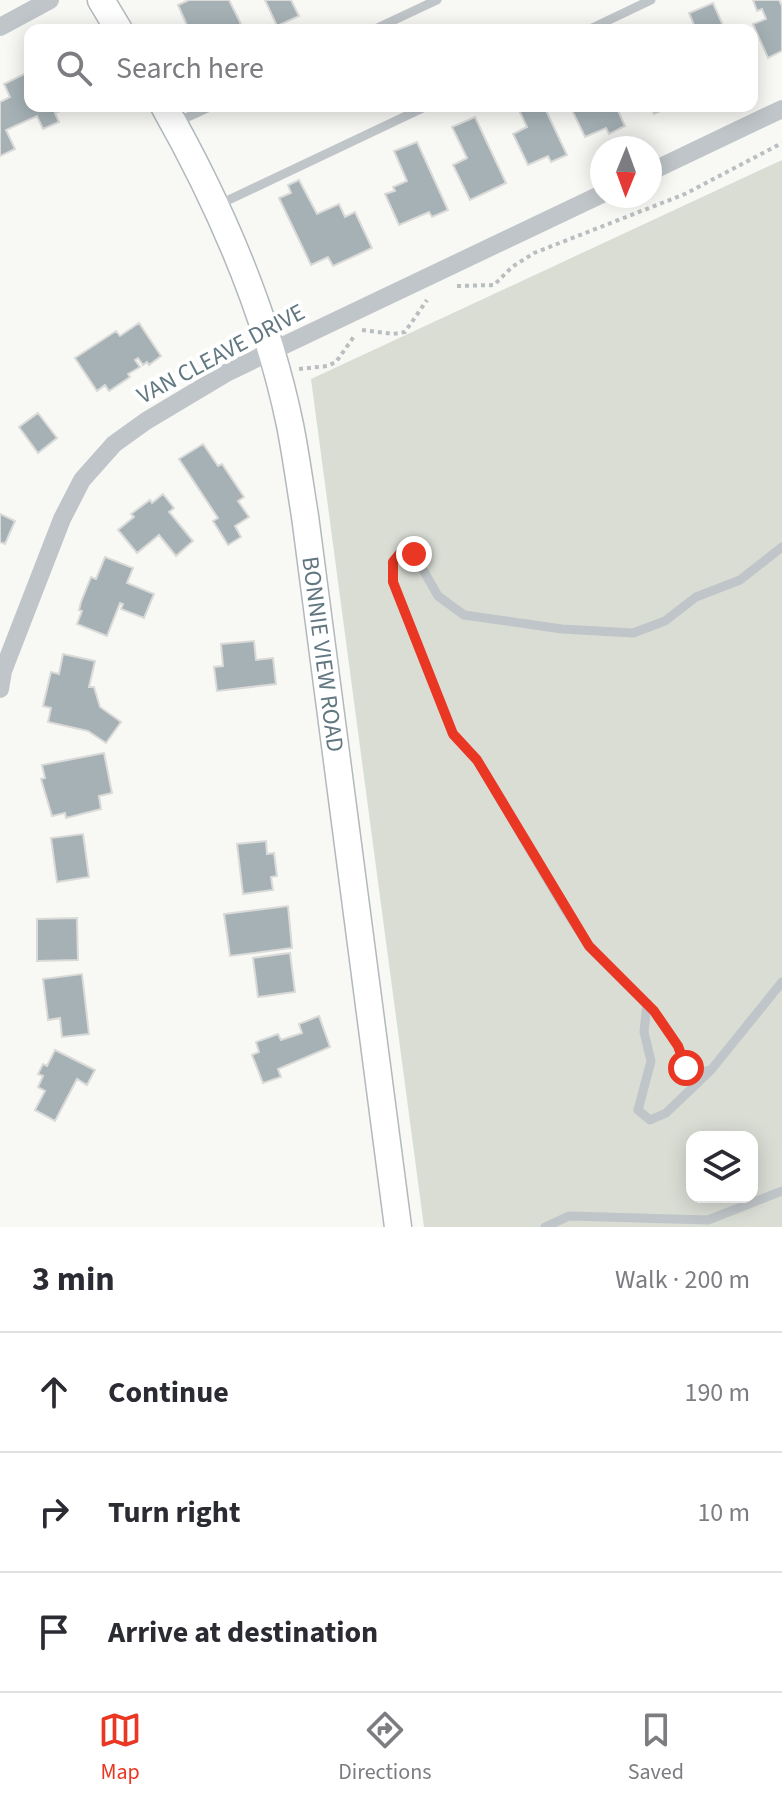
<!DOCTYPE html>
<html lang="en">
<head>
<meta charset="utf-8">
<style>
  :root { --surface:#fff; --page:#f2f2f3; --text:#2b2b33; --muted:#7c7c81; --line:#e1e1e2; --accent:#e93724 }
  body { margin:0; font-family:"Source Sans 3",sans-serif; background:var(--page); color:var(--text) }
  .controls { position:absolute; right:24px; bottom:24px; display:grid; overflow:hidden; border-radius:16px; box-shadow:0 4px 20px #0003 }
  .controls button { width:72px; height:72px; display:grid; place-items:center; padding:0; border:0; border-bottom:2px solid var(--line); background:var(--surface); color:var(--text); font:40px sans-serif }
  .compass { position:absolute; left:590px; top:136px; width:72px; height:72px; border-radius:50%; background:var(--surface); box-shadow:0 4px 20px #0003; rotate:181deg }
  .stop { position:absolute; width:24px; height:24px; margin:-18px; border:6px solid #e93724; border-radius:50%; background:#fff }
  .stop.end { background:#e93724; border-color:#fff; box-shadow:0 2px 8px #0008 }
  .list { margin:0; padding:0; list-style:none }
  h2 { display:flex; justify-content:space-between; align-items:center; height:104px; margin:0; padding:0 32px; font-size:34px }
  h2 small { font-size:26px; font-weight:400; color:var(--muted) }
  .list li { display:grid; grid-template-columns:52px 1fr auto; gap:24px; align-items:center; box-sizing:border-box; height:120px; padding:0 32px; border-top:2px solid var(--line) }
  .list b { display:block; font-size:30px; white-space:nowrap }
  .list em { font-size:26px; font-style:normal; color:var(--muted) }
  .icon { flex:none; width:44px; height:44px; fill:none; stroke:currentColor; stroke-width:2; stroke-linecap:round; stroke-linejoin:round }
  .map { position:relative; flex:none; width:782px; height:1227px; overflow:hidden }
  .search { position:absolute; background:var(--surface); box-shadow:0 4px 20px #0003; left:24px; right:24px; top:24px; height:88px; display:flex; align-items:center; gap:20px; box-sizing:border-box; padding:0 28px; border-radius:16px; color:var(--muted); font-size:30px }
  .sheet { height:464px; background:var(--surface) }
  nav { display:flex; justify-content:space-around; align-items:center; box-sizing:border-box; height:112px; border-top:2px solid var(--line); background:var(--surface); font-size:22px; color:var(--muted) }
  nav a { display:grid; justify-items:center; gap:4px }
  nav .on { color:var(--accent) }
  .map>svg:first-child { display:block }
  .green { fill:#d9ddd4; fill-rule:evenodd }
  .building { fill:#a5b1b5; stroke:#dadad8; stroke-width:2 }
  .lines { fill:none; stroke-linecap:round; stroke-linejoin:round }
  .secondary-casing { stroke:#b1b9bd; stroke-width:29 }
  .path { stroke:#b9bec0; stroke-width:4; stroke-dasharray:4 4; stroke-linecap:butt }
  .lane { stroke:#bfc5c8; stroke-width:9 }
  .street { stroke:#bfc5c8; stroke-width:18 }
  .secondary { stroke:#fff; stroke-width:26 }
  .route { stroke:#e93724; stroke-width:10 }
  .labels { text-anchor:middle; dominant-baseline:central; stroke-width:8; stroke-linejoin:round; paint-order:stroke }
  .street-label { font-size:24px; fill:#627881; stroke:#fff }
</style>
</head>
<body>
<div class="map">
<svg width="782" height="1227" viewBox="0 0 782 1227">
  <rect width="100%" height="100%" fill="#f8f8f5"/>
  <path class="green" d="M782,160V1227H424L311,379ZM692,1137H752V1197H692Z"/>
  <path class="building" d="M189,0H229L241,24L237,26L239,30H189L178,5Z
    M265,0H291L299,16L277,26Z
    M753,0H779L782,6V51L768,58L753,24L766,19L762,9L757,11Z
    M713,3L725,30H696L689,13Z
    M30,71V106H61L63,110L55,113L59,122L43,129L37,116L6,130L15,149L0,156V102L10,97L4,84Z
    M517,106H544L567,155L551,162L548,156L528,165L513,134L527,127Z
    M570,106H616L625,126L609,134L606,128L585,137Z
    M650,106H671L654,114Z
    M475,117L506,183L470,200L453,165L467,158L452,127Z
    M417,142L448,210L432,217L429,212L399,225L385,194L395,191L393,187L407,181L394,151Z
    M299,180L317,214L339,204L345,217L355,212L372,248L333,266L328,257L311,265L279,198L291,193L288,185Z
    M139,323L161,356L149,365L147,362L143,365L138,358L135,360L140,367L128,374L130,377L109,391L105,385L97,391L75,358L116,331L120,336Z
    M38,413L57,438L38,453L19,427Z
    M203,444L218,466L222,464L244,497L238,501L249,517L235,526L241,537L228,545L213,521L218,518L179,459Z
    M163,494L174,508L169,512L193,541L176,556L159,535L137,553L118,530L134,517L131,514L150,500L152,503Z
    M0,514L15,521L5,544L0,542Z
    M105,557L133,568L127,583L154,594L144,618L121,609L123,604L120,603L107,636L77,624L82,611L79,610L81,602L91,577L96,579Z
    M254,641L256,660L273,658L276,684L217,691L214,667L223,666L221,644Z
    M63,654L95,661L89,687H94L100,707L121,722L106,743L88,731L48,722L51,708L43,706L51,672L59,674Z
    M104,753L112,793L99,796L101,809L66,818L65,813L52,816L41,779L45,778L42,765Z
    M83,834L89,877L57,882L51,838Z
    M266,841L267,854L274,853L277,876L271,877L273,890L243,894L237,844Z
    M288,906L292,948L230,956L224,914Z
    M77,918L78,960L37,961V919Z
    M290,953L295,992L258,997L253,958Z
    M82,974L89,1034L62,1037L60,1018L48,1020L43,979Z
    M319,1016L330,1047L278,1069L281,1077L263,1083L252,1055L259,1052L256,1042L278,1034L281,1040L302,1033L299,1024Z
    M55,1050L95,1070L87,1085L77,1079L55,1121L35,1110L45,1091L38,1087L43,1076L38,1074L43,1064L47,1066Z"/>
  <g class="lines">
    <defs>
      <g id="secondary">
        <path d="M101,0L119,30"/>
        <path id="s1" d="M164,106C220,205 267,313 290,425C296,455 300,486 305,516L398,1227"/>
      </g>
    </defs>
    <use href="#secondary" class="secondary-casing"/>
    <path class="path" d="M457,286L494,285L512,267L534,253L685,194L782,143
      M362,330L393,334L405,332L427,300
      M299,369L327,366L336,362L355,335"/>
    <path class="lane" d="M373,30L437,0
      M588,30L651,0
      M177,122L212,106
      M218,205L427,106
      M782,547L740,580L696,597L665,621L633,633L562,629L464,615L438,596L414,554L402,551L393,562V582L453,734L477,760L566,911L589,946L654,1011L678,1046L686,1068L698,1073L711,1070L782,982
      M647,1003L644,1032L651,1061L638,1110L650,1120L666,1113L711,1070
      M545,1227L569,1216L708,1220L782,1191"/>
    <path class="street" d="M0,27L50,0
      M650,172L782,109
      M0,689L3,671L62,519L82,480L114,444L146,421L228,372L602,194"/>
    <use href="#secondary" class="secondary"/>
  </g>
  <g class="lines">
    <path class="route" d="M414,554L402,551L393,562V582L453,734L477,760L589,946L654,1011L678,1046L686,1068"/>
  </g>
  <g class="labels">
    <g class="street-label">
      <text transform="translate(221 354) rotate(-28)">VAN CLEAVE DRIVE</text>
      <text stroke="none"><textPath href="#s1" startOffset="576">BONNIE VIEW ROAD</textPath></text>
    </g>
  </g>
</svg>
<div class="controls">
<button><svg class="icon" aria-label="layers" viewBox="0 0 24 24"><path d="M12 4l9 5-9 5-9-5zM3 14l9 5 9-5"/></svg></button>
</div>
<svg class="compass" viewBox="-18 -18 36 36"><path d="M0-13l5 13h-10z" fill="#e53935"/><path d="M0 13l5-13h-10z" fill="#7c7c81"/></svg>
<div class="stop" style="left:686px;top:1068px"></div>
<div class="stop end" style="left:414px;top:554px"></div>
<div class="search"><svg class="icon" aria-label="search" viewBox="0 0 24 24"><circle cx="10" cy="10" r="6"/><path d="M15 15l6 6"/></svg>Search here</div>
</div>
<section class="sheet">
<h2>3 min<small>Walk · 200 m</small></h2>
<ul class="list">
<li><svg class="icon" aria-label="ahead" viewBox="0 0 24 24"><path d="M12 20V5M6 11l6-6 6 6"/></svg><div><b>Continue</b></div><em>190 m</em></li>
<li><svg class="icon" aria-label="right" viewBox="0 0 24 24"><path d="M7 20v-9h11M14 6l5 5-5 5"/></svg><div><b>Turn right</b></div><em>10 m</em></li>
<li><svg class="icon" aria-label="arrive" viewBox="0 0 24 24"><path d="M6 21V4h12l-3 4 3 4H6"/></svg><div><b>Arrive at destination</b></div></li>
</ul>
</section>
<nav>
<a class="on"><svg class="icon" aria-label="map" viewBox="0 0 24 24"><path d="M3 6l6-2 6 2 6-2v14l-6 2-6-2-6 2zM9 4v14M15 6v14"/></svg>Map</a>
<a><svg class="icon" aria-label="directions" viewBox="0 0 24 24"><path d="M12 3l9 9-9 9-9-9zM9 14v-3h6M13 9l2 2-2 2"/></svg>Directions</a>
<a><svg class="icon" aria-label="saved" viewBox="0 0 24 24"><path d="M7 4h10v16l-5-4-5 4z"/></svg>Saved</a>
</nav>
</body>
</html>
